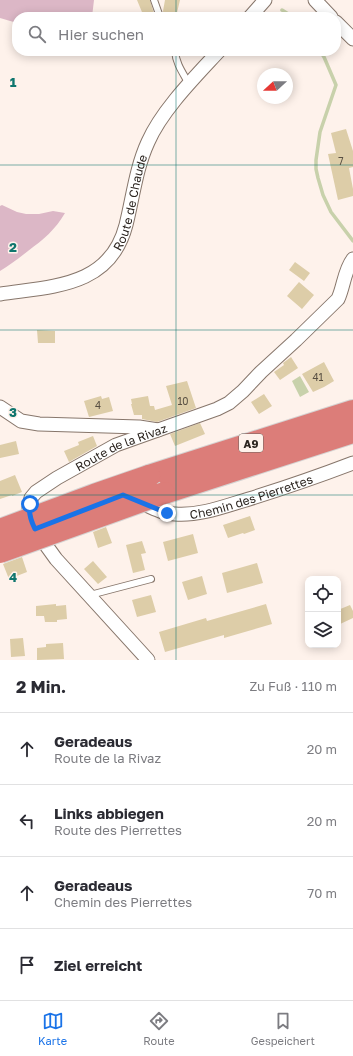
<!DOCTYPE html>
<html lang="de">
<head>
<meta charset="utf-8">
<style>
  :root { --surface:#fff; --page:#f2f2f3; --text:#2b2b33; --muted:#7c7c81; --line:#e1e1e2; --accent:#1a73e8 }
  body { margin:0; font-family:"Golos Text",sans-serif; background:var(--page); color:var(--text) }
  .controls { position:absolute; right:12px; bottom:12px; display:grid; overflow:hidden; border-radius:8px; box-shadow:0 2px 10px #0003 }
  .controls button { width:36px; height:36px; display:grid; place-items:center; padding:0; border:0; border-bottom:1px solid var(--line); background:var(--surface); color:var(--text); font:20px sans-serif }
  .compass { position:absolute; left:257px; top:68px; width:36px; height:36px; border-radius:50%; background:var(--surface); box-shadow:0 2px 10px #0003; rotate:249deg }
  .stop { position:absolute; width:12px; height:12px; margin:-9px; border:3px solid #1a73e8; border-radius:50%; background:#fff }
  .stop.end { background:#1a73e8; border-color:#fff; box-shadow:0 1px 4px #0008 }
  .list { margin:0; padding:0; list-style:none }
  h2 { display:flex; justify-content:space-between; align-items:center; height:52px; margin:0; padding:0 16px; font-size:17px }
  h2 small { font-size:13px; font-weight:400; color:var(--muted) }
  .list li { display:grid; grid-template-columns:26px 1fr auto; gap:12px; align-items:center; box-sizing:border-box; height:72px; padding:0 16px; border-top:1px solid var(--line) }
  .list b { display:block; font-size:15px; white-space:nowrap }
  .list p { margin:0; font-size:13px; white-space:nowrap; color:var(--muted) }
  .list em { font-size:13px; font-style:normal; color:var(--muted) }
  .icon { flex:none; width:22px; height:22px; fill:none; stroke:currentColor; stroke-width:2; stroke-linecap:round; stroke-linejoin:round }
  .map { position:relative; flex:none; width:353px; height:660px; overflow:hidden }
  .search { position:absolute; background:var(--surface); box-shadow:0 2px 10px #0003; left:12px; right:12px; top:12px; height:44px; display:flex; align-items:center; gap:10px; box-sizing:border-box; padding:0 14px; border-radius:16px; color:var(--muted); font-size:15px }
  .sheet { height:340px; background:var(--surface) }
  nav { display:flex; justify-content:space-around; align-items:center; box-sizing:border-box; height:56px; border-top:1px solid var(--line); background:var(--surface); font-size:11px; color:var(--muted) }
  nav a { display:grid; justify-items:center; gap:2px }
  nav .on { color:var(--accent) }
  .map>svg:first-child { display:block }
  .green { fill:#dcb7c6 }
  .water { fill:#c8d1ab }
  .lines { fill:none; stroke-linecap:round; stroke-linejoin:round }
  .stream { stroke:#c8d1ab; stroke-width:3.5 }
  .building { fill:#ddcda8 }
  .service-casing { stroke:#87766b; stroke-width:8 }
  .minor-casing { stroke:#87766b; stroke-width:15 }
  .motorway-casing { stroke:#d5d3d2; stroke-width:24 }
  .service { stroke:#fff; stroke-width:6 }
  .minor { stroke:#fff; stroke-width:13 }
  .motorway { stroke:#dc7d79; stroke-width:22 }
  .motorway-bridge-casing { stroke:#d5d3d2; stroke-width:24; stroke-linecap:butt }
  .motorway-bridge { stroke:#dc7d79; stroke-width:22 }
  .route { stroke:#1a73e8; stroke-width:5 }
  .grid { fill:none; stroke:#0f766e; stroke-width:1; stroke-opacity:0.55 }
  .labels { text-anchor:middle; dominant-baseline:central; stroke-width:3; stroke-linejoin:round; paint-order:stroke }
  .number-label { font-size:10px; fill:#584f42 }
  .shield { fill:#fef2eb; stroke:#6b625d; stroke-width:1 }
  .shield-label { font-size:11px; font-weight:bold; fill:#2c2520 }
  .street-label { font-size:12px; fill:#2c2520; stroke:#fef2eb }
  .grid-label { font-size:13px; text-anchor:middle; font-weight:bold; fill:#0f766e; stroke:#fef2eb; stroke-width:3; stroke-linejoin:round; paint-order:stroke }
</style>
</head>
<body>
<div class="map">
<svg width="353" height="660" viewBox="0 0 353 660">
  <rect width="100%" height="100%" fill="#fef2eb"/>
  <path class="green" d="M0,0H94L92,17H17V23L0,18Z
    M2,205L17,212L26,214H39L53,211L65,213C55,230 44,239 28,251C19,258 10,265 0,271V206Z"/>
  <path class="water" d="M300,376L309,392L300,397L292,381Z"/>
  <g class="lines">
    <path class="stream" d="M282,10L293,17
      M320,51L324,57L336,85L320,132L316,160V169L318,178L323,195L331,212L353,241"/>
  </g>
  <path class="building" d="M137,0H150L155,17H144Z
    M165,0H180L176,17H164L163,11Z
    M346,129L353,151V167L349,168L353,189V196L338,200L328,154L336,153L331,133Z
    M295,262L310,273L304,281L289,270Z
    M299,282L314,295L302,309L287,296Z
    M37,330L55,331V343H38Z
    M291,357L298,368L280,380L274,372L284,365L283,363Z
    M324,362L334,381L324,387L313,392L302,374Z
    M187,381L196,408L157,422L142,419V415H134L131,404H132L131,399L148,396L150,406H154L155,410L172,405L166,386Z
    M264,394L272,406L259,414L251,402Z
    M101,396L102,399L109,397L113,411L89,417L84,401Z
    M200,423L205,434L175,446L170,434Z
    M93,436L97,446L69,462L64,451L79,445L78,442Z
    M16,441L19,454L0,458V445Z
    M15,475L22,492L12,496V495L0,499V481Z
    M250,516L255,530L244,534L243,533L228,538L223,525Z
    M106,527L112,543L98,548L93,532Z
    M193,534L198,553L168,561L163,542Z
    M142,541L146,553L141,554L145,570L133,573L126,545Z
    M22,557L27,572L9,579L3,564Z
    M93,561L107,577L98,584L84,569Z
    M257,563L263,583L227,593L222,573Z
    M202,576L207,594L188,600L182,582Z
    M151,595L156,612L137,617L132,600Z
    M56,604V606L66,605L67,619L57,620V622H45L44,616H36V606Z
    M266,604L272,624L224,638V635L165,652L159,632L206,618L207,621Z
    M350,605L353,611V618L338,625V610Z
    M23,638L25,656L11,657L10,639Z
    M63,643L64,659L37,660V648L46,647V644Z"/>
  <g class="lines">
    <defs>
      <path id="service" d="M154,0L160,17
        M175,51C176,64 183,73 189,84
        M90,595L151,579"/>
      <g id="minor">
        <path d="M315,0L331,17"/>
        <path d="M250,17L265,0"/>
        <path d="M336,22L353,39"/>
        <path id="s1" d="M0,294C53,286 110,287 126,225C133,197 136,168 148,142C162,110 195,77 219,51"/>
        <path d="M0,407L21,421L39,424L139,427L158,430"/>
        <path id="s2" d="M137,501C149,506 162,514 175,514C200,516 225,506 249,499C284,488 319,476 353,463"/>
        <path id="s3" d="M148,660L56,559L43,541L31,521L29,508L31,498L36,492L57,478L116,445L217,409L229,403L243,391L261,372L296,340L338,299C344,286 344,271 353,259"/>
      </g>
      <path id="motorway" d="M149,476L353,411
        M164,493L353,432"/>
    </defs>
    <use href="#service" class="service-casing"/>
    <use href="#minor" class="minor-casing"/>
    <use href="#motorway" class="motorway-casing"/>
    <use href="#service" class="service"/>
    <use href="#minor" class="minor"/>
    <use href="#motorway" class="motorway"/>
    <defs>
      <path id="motorway-bridge" d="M0,530L94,495L149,476
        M0,552L164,493"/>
    </defs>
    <use href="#motorway-bridge" class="motorway-bridge-casing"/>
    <use href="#motorway-bridge" class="motorway-bridge"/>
  </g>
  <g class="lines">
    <path class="route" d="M30,504C28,513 31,521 35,529L123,495L167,513"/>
  </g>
  <path class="grid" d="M176,0V17M176,51V660M0,165H353M0,330H353M0,495H353"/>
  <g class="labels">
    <g class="number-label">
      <text x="341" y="161">7</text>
      <text x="318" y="377">41</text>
      <text x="183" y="401">10</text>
      <text x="98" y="405">4</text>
    </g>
    <rect class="shield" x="239" y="434" width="24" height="18" rx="3"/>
    <g class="shield-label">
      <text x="251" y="443">A9</text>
    </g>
    <g class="street-label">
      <text stroke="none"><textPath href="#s1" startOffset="178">Route de Chaude</textPath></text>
      <text stroke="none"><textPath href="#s3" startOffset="310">Route de la Rivaz</textPath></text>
      <text stroke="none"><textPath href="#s2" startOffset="119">Chemin des Pierrettes</textPath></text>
    </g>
  </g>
  <g class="grid-label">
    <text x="13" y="87">1</text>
    <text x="13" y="252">2</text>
    <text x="13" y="417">3</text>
    <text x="13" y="582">4</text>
  </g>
</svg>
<div class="controls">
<button><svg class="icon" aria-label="locate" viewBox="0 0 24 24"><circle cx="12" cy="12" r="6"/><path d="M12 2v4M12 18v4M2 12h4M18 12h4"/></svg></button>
<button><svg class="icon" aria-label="layers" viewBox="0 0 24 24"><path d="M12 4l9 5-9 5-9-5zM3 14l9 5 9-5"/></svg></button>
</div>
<svg class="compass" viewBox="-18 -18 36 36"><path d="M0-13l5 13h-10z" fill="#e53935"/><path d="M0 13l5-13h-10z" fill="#7c7c81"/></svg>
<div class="stop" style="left:30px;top:504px"></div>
<div class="stop end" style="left:167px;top:513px"></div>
<div class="search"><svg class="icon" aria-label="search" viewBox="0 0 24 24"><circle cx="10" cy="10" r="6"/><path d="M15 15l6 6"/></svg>Hier suchen</div>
</div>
<section class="sheet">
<h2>2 Min.<small>Zu Fuß · 110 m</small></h2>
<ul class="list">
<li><svg class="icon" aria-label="ahead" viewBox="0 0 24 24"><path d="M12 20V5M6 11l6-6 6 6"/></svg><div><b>Geradeaus</b><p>Route de la Rivaz</p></div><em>20 m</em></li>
<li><svg class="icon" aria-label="left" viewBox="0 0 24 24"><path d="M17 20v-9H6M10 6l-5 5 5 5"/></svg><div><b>Links abbiegen</b><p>Route des Pierrettes</p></div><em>20 m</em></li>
<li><svg class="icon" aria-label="ahead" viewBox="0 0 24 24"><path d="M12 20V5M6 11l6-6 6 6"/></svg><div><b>Geradeaus</b><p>Chemin des Pierrettes</p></div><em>70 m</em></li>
<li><svg class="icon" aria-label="arrive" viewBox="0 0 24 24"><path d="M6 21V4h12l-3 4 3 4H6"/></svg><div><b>Ziel erreicht</b></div></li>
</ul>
</section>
<nav>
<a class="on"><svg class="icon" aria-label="map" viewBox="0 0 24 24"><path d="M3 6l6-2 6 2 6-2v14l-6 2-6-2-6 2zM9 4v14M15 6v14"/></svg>Karte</a>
<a><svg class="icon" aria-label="directions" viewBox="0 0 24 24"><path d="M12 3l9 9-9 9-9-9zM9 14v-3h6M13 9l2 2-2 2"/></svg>Route</a>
<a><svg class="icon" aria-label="saved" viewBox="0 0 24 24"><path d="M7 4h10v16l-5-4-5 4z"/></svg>Gespeichert</a>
</nav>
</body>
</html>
